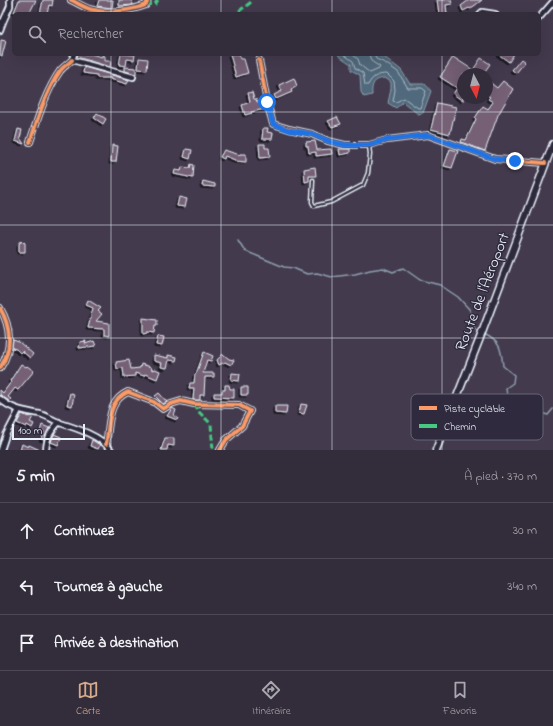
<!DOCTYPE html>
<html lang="fr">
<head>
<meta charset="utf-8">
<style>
  :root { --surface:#332c3a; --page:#3b3442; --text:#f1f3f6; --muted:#a9a7af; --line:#4e4854; --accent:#d6ab8b }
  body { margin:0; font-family:"Indie Flower",sans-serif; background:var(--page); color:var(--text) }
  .compass { position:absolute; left:457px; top:68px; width:36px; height:36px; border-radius:50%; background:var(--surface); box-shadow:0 4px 16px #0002; rotate:173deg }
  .scale { position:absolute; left:12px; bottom:10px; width:73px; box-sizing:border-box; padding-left:4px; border:2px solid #e8f1f8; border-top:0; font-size:11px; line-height:14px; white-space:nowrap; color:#e8f1f8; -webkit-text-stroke:3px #2f2a3d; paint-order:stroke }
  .stop { position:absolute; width:12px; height:12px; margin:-9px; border:3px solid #1a73e8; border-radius:50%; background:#fff }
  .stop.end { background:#1a73e8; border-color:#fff; box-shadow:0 1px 4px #0008 }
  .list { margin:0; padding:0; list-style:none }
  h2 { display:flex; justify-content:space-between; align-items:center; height:52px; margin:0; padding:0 16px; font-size:17px }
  h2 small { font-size:13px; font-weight:400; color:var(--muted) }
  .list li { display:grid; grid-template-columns:26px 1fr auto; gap:12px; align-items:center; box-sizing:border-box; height:56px; padding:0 16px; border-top:1px solid var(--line) }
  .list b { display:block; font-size:15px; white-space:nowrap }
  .list em { font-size:13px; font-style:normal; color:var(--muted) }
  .icon { flex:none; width:22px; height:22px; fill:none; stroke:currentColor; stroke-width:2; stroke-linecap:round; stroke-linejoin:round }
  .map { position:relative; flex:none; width:553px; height:450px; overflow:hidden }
  .search { position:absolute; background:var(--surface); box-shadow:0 4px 16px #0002; left:12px; right:12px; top:12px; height:44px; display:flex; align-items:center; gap:10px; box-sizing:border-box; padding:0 14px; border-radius:6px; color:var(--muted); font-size:15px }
  .sheet { height:220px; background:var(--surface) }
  nav { display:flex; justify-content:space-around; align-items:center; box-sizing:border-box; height:56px; border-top:1px solid var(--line); background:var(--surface); font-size:11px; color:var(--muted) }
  nav a { display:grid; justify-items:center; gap:2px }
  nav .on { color:var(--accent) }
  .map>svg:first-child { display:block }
  .water { fill:#51697b; stroke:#8d9fad }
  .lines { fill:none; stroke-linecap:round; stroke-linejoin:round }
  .shore { stroke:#acbbc6; stroke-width:1 }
  .stream { stroke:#8d9fad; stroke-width:1.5 }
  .building { fill:#756076; stroke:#e8f1f8; filter:url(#shadow) }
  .lane-casing { stroke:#e8f1f8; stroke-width:5 }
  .street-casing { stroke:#e8f1f8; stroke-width:8 }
  .secondary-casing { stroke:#e8f1f8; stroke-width:9 }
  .lane { stroke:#2f2a3d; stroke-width:2 }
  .street { stroke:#2f2a3d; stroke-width:4.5 }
  .secondary { stroke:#2f2a3d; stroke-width:6 }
  .quiet { stroke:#46c982; stroke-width:3; stroke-dasharray:6 3; stroke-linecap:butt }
  .cycleway-casing { stroke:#2f2a3d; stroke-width:6 }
  .cycleway { stroke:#fa9b69; stroke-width:4 }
  .route { stroke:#1a73e8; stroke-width:5 }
  .grid { fill:none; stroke:#e8f1f8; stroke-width:1; stroke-opacity:0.55 }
  .labels { text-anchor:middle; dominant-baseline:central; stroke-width:3; stroke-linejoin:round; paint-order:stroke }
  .street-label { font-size:16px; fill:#e8f1f8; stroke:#2f2a3d }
  .key { fill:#2f2a3d; stroke:#666675; stroke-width:1 }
  .key-label { font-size:11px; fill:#e8f1f8 }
</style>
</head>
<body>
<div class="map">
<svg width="553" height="450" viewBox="0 0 553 450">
  <defs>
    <filter id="shadow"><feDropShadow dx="-2" dy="2" stdDeviation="0" flood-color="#0009"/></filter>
  </defs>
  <rect width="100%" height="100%" fill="#443a4e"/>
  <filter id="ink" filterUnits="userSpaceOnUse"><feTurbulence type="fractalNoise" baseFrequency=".025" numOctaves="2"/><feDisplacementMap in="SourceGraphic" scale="8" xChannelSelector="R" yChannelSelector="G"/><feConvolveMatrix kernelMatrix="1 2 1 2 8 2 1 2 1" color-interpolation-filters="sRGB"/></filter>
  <g filter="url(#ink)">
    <path class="water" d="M338,54H374L387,59L401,70L410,84H425L431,91L423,113L418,114L403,102L396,108L388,103L391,89V82L385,78C374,79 371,84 372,95L364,97L361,92L360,75L351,70V64L339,56Z"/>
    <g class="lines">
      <path class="shore" d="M343,54L353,61L355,68L363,73L365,85H368C372,77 377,74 387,74L394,81L395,90L393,101L396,102L404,98L418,108H420L426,91L422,88H408L398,72L385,63L376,59L374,54
        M352,54L358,59L360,65L370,73L379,69L380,67L371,61L369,54"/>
      <path class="stream" d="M238,240L245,251L284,267L293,268L307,274L317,273L332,277L355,274L370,270L383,268L393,272L403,268L420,280L440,285L458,297L469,309L474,319V329L481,333
        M484,334C501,342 501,349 503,366L514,375L513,383L506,388C506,398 510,396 511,404C512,411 510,416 514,423C516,422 519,423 521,422C531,418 525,406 540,409L543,413L548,415L553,409"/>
    </g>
    <path class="building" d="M19,0H36L29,14H18L14,12Z
      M43,0H53L52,6L49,5L47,14H40Z
      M99,0H113L112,8L97,6Z
      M119,0H132L133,5L119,6Z
      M437,0H451L452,4L446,5L447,14H439Z
      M469,0H482L470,9L469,8L463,11L461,6Z
      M1,40L6,41L2,56L0,55Z
      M78,54H91L102,57V55L105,56V61H111L110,67L77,57Z
      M121,54L135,55L134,60L127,59L126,66L119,65Z
      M230,54H239L240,59H244L248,73L236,77Z
      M498,54H514L509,62Z
      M453,57L473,70L481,58L490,64L483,74H463V101L453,94L457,88L440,77Z
      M139,58L148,59L147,70L138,69Z
      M521,59L525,62L516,73L512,70Z
      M84,67L129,80L127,84L110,79L111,78H97V75L83,73Z
      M125,67L136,68V74L125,71Z
      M294,78L297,86L291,90L292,92L276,99L274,95L282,91L279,85Z
      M487,80L497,88L503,81L513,89L498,115L485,151L461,142L462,139L466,140L476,119L475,118L483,106L488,109L493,102L488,99L490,97L487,95Z
      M252,92L254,99H256L257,102L263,101L265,109L251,112L252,113L245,115L242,105L250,102L248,93Z
      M437,103L456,107L450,134L431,129Z
      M97,113L106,119L103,124L94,118Z
      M337,117L341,124L332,127L328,121Z
      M263,128H268L267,132L273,133L272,139H262Z
      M18,129L22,130L20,138L24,144L15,141Z
      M315,141L317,150L331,149L332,154L316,156V152L309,153L308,146H306V142Z
      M259,144H265V148H269L270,157L260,158Z
      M112,145L118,146L116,162H111Z
      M186,149L192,150L190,159L184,157Z
      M339,149H350V153L340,155Z
      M450,149L458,151L452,168L444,166Z
      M224,150L240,155V154H246V162L235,161V160L225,156L224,159L220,157Z
      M191,164L194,165L193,178L174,174L175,170L181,171L182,167L190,168Z
      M315,167L316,176H309V181L305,182L304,169Z
      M203,181L215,184V187L202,186Z
      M179,197L187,199L185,207L177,206Z
      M22,240L25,243V252H19V244Z
      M88,300L101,308L98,311L102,314L96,321L109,323V336L104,335V329L88,328L93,308L86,305Z
      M143,318L157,320V326H155L154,333L147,332V333L143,334Z
      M158,336L164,337L162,346L156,345Z
      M13,340L19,342L33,354L30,358L22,351L20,353L16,349L12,348Z
      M86,341L85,344L94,341L96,346L79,348L80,342Z
      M204,352L213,356L211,361L207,360L203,373H214V377H205L204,395H200V400H193L194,388H189L190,383H194L195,374H196Z
      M223,354L229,359L234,360L231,365L225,362L219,365L217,360Z
      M154,355L168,358V355L177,357L176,361L169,360L167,368L161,367L162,363L154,361Z
      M129,360L131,369L140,368L141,364L151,367L152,370L155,369L160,371L157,379L145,374L144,376L135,373V376L124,377L123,368L117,369L116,362Z
      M21,364L26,367L27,366L34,371L18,390L15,388L8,397L11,399L9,401L0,395V390L3,393L11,382L10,381Z
      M232,373L240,374L239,381L231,380Z
      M225,385H229L230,389H234V398L214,397V393H222V390H225Z
      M241,387H248V395H241Z
      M70,393L74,394L72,406L67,405Z
      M159,393L167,402L163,404L155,396Z
      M301,404L307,405L304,414L299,413Z
      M275,406H287L286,414L275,413Z
      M172,408L176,410L174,416L178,418L177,420L167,416Z
      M22,414L29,417V416L33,417L30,422L34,424L32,428L27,425L26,427L17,423Z
      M42,425L49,428L44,440L41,439L44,432L40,431Z
      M54,434L61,437L58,445L51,442Z
      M165,438H174V446L168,445L167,450H161Z
      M92,440L100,445L98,449L90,446Z
      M22,444L28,447L29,445L40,450H20Z"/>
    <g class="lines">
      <defs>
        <path id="lane" d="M313,180L312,202L314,206L331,202L363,185L368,173L370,154L369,146"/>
        <path id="street" d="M71,0C78,3 86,9 94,10C107,14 133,10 146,5L148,0
          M480,14L482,12L495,14
          M539,18L553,2
          M0,22H3L10,6V0
          M0,30L3,22
          M74,54L72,60L133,77
          M259,60L267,102L273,124L289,129L312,134L328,141L345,145H369L387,140L428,135L495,159L545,163
          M30,142C38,118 46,91 60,71C63,67 68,64 72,60
          M0,308C11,327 13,349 0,368
          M0,399C12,410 25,411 40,414C47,416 53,420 60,423C76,428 101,436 111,450
          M106,444C110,424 107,401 128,392L154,402L163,409L171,404L181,401L194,404L239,405L250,411L242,426L226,440L220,450
          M1,450L6,435L19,410
          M46,450C47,437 50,432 59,422"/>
        <path id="secondary" d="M436,450L480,338L553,144"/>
      </defs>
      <use href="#lane" class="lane-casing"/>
      <use href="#street" class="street-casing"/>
      <use href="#secondary" class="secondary-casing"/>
      <use href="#lane" class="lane"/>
      <use href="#street" class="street"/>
      <use href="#secondary" class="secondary"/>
      <path class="quiet" d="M146,5L155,4L158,0
        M239,11L250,3L252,0
        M194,404L199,412L211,424L213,450"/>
      <defs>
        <path id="cycleway" d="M71,0C78,3 86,9 94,10C107,14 133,10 146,5L148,0
          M259,60L267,102L273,124L289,129L312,134L328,141L345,145H369L387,140L428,135L495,159L545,163
          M30,142C38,118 46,91 60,71C63,67 68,64 72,60
          M0,308C11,327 13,349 0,368
          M106,444C110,424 107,401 128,392L154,402L163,409L171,404L181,401L194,404L239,405L250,411L242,426L226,440L220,450"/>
      </defs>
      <use href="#cycleway" class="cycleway-casing"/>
      <use href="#cycleway" class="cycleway"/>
    </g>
  </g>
  <g class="lines" filter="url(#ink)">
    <path class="route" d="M267,102L273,124L289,130L312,134L328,141L345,145H369L387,140L428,135L495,159L515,161"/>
  </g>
  <path class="grid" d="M111,0V14M221,0V14M332,0V14M442,0V14M111,54V450M221,54V450M332,54V450M442,54V450M0,112H553M0,225H553M0,338H553"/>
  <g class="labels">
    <g class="street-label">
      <text transform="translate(483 292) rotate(-69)">Route de l'Aéroport</text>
    </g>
  </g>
  <rect x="411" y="394" width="132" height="46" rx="6" class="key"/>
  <rect x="419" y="406" width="18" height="4" fill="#fa9b69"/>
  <rect x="419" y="424" width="18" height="4" fill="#46c982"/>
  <g class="key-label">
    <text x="444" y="412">Piste cyclable</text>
    <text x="444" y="430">Chemin</text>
  </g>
</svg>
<svg class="compass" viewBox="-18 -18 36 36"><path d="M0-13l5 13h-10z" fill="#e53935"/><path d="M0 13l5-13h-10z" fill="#a9a7af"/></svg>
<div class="scale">100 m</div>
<div class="stop" style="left:267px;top:102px"></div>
<div class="stop end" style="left:515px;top:161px"></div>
<div class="search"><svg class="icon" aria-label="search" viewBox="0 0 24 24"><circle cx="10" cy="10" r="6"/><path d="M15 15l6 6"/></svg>Rechercher</div>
</div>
<section class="sheet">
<h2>5 min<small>À pied · 370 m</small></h2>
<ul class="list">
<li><svg class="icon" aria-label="ahead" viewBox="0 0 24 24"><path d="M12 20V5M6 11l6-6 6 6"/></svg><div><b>Continuez</b></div><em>30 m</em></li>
<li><svg class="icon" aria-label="left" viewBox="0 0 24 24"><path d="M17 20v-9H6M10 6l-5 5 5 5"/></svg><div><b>Tournez à gauche</b></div><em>340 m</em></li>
<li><svg class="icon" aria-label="arrive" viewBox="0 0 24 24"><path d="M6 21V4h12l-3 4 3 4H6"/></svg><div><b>Arrivée à destination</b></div></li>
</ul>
</section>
<nav>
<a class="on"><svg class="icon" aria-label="map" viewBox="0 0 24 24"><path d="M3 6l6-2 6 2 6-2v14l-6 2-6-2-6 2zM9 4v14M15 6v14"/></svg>Carte</a>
<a><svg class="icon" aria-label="directions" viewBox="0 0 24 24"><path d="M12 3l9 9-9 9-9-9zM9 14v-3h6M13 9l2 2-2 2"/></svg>Itinéraire</a>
<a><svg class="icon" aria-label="saved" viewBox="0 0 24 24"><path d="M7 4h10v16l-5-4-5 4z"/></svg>Favoris</a>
</nav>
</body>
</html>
